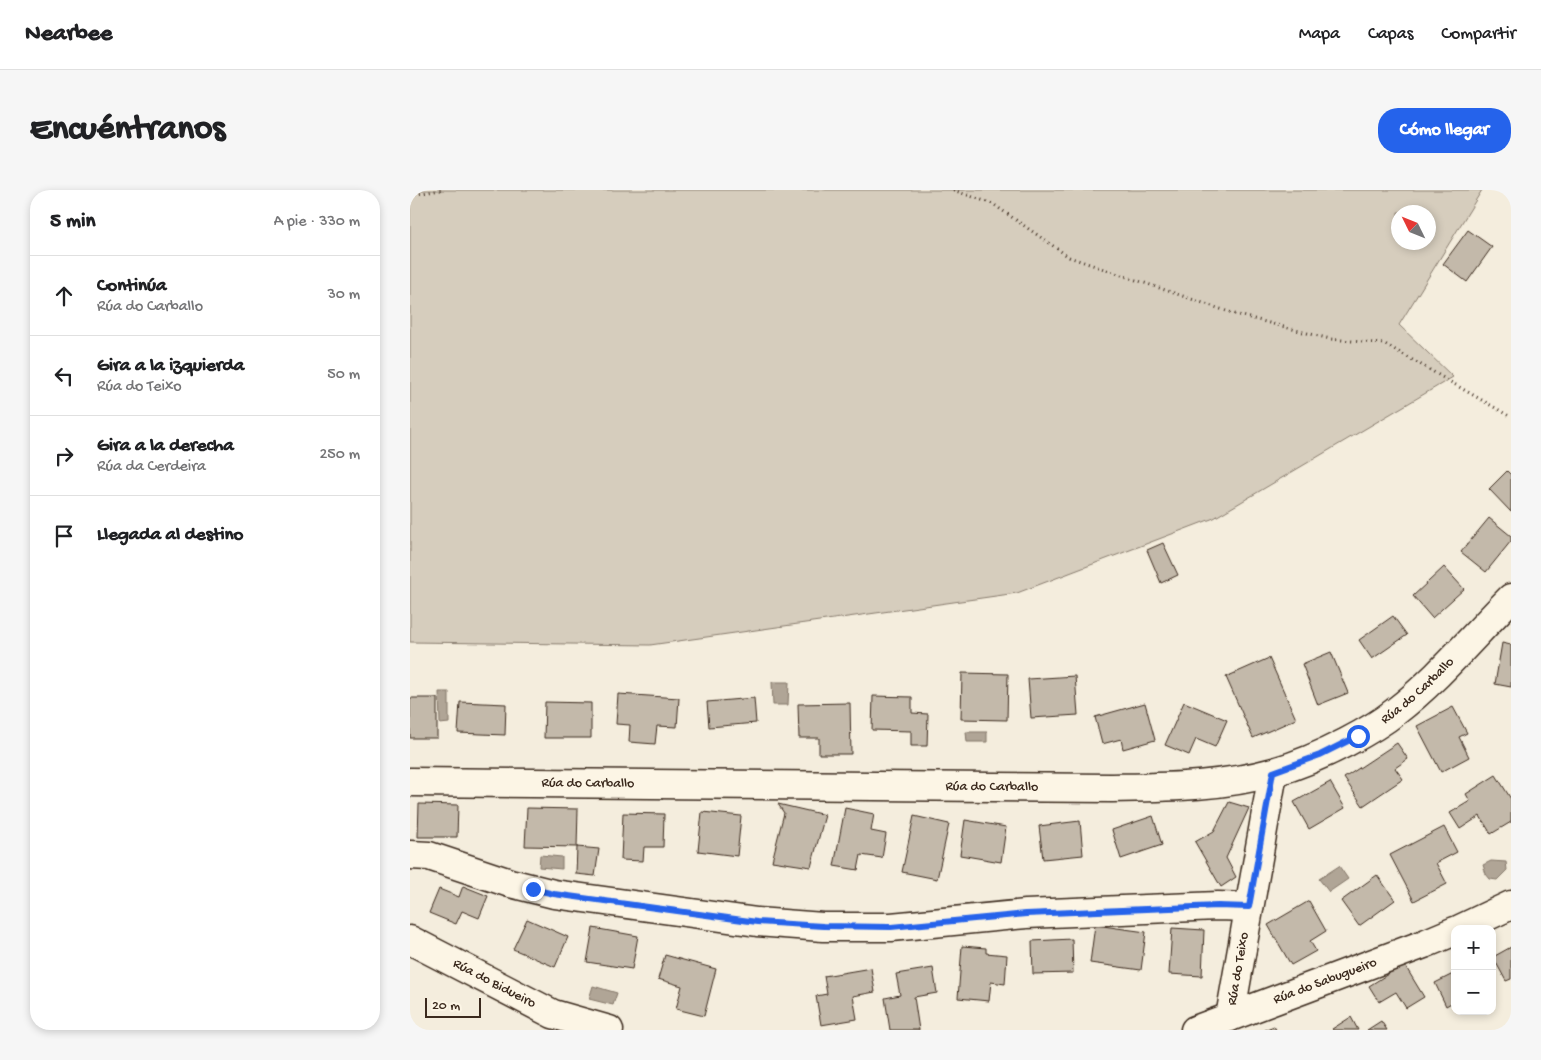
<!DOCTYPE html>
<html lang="es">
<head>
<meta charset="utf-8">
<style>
  :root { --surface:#fff; --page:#f6f6f6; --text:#202124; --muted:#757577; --line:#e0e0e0; --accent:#2563eb }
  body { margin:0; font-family:"Gochi Hand",sans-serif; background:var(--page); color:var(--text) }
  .controls { position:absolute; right:15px; bottom:15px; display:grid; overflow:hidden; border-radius:10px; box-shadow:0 2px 8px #0003 }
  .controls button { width:45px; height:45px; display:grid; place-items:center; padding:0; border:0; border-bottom:1px solid var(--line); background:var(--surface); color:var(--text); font:25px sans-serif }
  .compass { position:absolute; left:981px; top:15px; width:45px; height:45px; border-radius:50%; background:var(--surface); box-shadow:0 2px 8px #0003; rotate:313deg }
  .scale { position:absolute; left:15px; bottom:12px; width:56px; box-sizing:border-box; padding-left:5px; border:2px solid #3b2a1e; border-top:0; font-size:14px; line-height:18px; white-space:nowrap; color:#3b2a1e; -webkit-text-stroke:4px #fcf5e5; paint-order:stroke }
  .stop { position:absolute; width:15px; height:15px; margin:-11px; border:4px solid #2563eb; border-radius:50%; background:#fff }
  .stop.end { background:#2563eb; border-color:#fff; box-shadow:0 1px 5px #0008 }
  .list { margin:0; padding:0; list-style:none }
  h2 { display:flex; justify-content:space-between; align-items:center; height:65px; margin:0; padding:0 20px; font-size:21px }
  h2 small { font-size:16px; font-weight:400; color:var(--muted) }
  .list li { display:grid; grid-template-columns:32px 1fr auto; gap:15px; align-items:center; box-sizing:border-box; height:80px; padding:0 20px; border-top:1px solid var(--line) }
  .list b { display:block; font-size:19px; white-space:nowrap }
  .list p { margin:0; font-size:16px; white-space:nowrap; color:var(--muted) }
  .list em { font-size:16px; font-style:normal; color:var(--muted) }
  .icon { flex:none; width:28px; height:28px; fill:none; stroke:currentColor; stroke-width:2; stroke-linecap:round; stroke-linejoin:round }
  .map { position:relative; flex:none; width:1101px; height:840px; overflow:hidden; border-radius:20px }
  header { display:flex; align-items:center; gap:30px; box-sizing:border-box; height:70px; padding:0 25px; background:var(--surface); border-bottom:1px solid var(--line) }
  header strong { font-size:24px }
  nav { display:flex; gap:28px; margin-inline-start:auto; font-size:18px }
  .intro { display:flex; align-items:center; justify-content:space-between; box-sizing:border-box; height:120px; padding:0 30px }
  h1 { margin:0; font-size:35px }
  .button { padding:12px 22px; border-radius:20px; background:var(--accent); color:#fff; font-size:18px; font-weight:700 }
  main { display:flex; gap:30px; padding:0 30px }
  aside { flex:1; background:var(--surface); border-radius:20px; box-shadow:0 2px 8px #0003 }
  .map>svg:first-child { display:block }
  .green { fill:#d6cdbd; stroke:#887c6e; fill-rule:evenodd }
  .water { fill:#b0a596; stroke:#817466 }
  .building { fill:#c3b9aa; stroke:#3b2a1e }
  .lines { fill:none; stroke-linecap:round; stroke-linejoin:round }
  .minor-casing { stroke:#3b2a1e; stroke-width:31 }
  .path { stroke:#3b2a1e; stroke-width:3; stroke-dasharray:1 4; stroke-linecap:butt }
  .minor { stroke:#fcf5e5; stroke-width:28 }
  .route { stroke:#2563eb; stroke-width:6 }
  .labels { text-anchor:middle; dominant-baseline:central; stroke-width:4; stroke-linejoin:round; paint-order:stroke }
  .street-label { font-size:14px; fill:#3b2a1e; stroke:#fcf5e5 }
</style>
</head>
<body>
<header>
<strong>Nearbee</strong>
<nav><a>Mapa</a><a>Capas</a><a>Compartir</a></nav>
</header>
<div class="intro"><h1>Encuéntranos</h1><a class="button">Cómo llegar</a></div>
<main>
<aside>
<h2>5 min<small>A pie · 330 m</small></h2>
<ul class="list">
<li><svg class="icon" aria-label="ahead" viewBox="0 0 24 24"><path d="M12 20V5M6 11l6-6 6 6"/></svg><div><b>Continúa</b><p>Rúa do Carballo</p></div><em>30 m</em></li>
<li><svg class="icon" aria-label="left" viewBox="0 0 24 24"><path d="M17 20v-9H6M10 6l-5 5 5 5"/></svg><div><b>Gira a la izquierda</b><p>Rúa do Teixo</p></div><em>50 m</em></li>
<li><svg class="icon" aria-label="right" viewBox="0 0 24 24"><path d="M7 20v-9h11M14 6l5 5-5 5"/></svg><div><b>Gira a la derecha</b><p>Rúa da Cerdeira</p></div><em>250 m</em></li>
<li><svg class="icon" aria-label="arrive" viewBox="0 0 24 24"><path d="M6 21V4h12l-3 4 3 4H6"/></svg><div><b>Llegada al destino</b></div></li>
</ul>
</aside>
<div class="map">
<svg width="1101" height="840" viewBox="0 0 1101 840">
  <rect width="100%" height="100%" fill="#f4eddd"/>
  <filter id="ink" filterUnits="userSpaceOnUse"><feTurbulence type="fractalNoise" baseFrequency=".02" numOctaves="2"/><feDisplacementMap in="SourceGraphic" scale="10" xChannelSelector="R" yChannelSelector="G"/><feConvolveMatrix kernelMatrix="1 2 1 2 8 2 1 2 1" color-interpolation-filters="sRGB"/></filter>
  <g filter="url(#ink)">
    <path class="green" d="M0,0H1072L989,135L1043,187L804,328L607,403L240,455L0,452ZM988,22H1018V52H988Z"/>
    <path class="water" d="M362,492H379L378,515H363Z
      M29,502H39V533L30,534Z
      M556,542H577V552H557Z
      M130,665L152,667V679L129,677Z
      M1081,671L1096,672L1097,680L1087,690L1080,689L1076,684L1073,675Z
      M929,676L938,689L919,702L909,689Z
      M183,796L207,803L203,815L179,809Z"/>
    <path class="building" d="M1058,40L1082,57L1057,92L1033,74Z
      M1097,281L1101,285V322L1079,299Z
      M1079,328L1101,346V351L1076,382L1051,362Z
      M753,353L768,385L751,393L737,360Z
      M1034,377L1054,399L1022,428L1003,406Z
      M983,426L997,445L962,469L949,450Z
      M1092,453L1101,455V497L1085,494Z
      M921,462L938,503L908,515L892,474Z
      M859,468L886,529L843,548L816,487Z
      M552,483L598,484L597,530L551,529Z
      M665,486L668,525L621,528L618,489Z
      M208,504L269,508L267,537L247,536L245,554L219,552L220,535L206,534Z
      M463,506L502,507V523L518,524L517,556H501V541L462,540Z
      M0,508H27V548H0Z
      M344,508L346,533L299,537L297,512Z
      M50,512L96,514L95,545L48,543Z
      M135,512L181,513V548H134Z
      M774,512L817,530L805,557L786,549L779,565L755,555Z
      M440,513L441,564H409V548H389L388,514Z
      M735,513L745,550L713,559L711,549L692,554L685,527Z
      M1043,517L1057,543L1049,547L1059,567L1031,582L1007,536Z
      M987,553L998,569L985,578L993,589L953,616L934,588Z
      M1086,585L1101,609V632L1081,644L1070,626L1050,639L1040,623L1060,611L1056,604Z
      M920,592L935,618L899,639L884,612Z
      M819,612L839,618L816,668L826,687L811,697L785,652L804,641Z
      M9,614L48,615L47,647H8Z
      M368,614L415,625L401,677L362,671L374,623Z
      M117,618L168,619L167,657L115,656Z
      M435,618L464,624L461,641L476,644L472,668L451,665L448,680L424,676Z
      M292,622L331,626L327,666L288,661Z
      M213,623L254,624L253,657H234L233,671L211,670Z
      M504,626L539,634L527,689L492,682Z
      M743,626L752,655L711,669L702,640Z
      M555,630L596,637L591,672L550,665Z
      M670,631L673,665L633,669L629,636Z
      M1034,637L1047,662L1026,673L1037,694L1004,711L980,665Z
      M167,657L189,659L185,686L166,684Z
      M967,685L985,710L949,736L931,711Z
      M53,696L78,706L69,728L52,721L46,734L19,723L29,699L49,707Z
      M899,711L916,741L900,751L906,761L881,775L858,735Z
      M117,729L158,747L145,777L103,759Z
      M685,735L736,742L731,780L680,773Z
      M183,738L228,746L222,779L177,772Z
      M762,738L794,740L792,786L759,784Z
      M662,749L663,783L623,784L622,751Z
      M552,756L576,758V763L597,765L595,794L581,792L579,811L548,808Z
      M1101,757V789L1096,791L1083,767Z
      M255,765L306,779L294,826L266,819L272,796L248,789Z
      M994,774L1014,807L996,818L986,802L969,812L959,796Z
      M461,778L465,802L443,806L447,829L411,835L406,806L417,804L414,786Z
      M523,778L527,803L504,807L509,840H480L475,808L490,805L486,784Z
      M1045,783V811L1036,816L1025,793Z
      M941,827L948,840H923L922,839Z
      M971,831L977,840H957Z
      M864,836L866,840H854Z"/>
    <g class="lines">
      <defs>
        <g id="minor">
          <path id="s1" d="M0,592L702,598C755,597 811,597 864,582C889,575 914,564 937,552C954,543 970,534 985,522C1028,489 1063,446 1101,408"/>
          <path d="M0,665L19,666L100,693L144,704L347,732L413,737H481L616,724L808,716L839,717"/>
          <path d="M1050,739L1101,715"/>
          <path id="s2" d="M0,750L143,824L199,840"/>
          <path id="s3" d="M820,827L863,583"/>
          <path id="s4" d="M785,840L1014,754L1045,741"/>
        </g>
      </defs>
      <use href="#minor" class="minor-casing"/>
      <path class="path" d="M543,0L583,14L659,67L825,124L920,149L975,154L1101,227
        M0,5L31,0"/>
      <use href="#minor" class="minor"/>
    </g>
  </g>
  <g class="lines" filter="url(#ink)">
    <path class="route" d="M123,699L144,704L347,732L413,736L481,737L616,724L808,716L839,717L863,582L910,565L948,546"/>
  </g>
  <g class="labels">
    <g class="street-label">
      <text stroke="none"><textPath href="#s1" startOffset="1032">Rúa do Carballo</textPath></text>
      <text stroke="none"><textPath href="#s1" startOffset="178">Rúa do Carballo</textPath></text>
      <text stroke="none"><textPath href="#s1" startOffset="582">Rúa do Carballo</textPath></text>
      <text stroke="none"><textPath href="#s3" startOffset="49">Rúa do Teixo</textPath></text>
      <text stroke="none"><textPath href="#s4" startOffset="139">Rúa do Sabugueiro</textPath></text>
      <text stroke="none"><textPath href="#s2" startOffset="95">Rúa do Bidueiro</textPath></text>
    </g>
  </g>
</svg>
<div class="controls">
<button>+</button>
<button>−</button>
</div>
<svg class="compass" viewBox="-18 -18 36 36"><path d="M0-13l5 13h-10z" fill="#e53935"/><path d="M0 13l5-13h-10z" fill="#757577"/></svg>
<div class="scale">20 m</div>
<div class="stop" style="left:948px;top:546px"></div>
<div class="stop end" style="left:123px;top:699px"></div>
</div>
</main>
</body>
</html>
